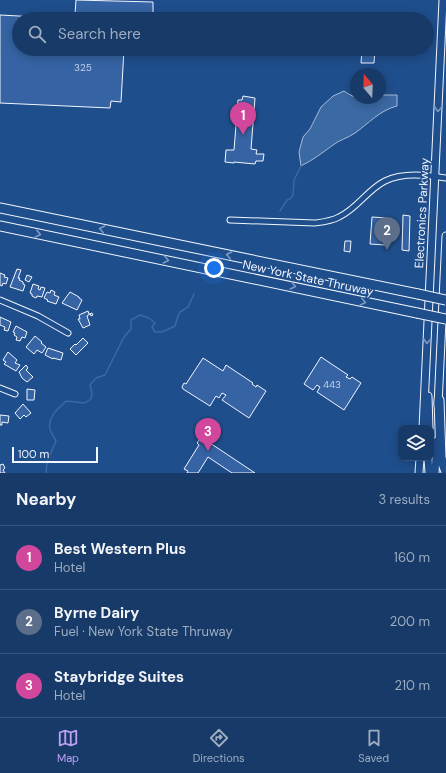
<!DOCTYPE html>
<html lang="en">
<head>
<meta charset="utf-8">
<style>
  :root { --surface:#173a69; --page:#244571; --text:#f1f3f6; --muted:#9eadc0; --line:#36547d; --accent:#bca0f2 }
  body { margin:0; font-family:"DM Sans",sans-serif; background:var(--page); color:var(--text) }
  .controls { position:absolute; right:12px; bottom:12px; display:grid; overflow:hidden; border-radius:8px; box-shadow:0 2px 10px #0003 }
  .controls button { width:36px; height:36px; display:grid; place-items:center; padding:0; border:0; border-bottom:1px solid var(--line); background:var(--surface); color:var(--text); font:20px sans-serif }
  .compass { position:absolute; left:350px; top:68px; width:36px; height:36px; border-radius:50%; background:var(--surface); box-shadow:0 2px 10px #0003; rotate:341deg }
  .scale { position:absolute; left:12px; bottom:10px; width:86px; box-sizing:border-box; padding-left:4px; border:2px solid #f2f6ff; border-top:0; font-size:11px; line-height:14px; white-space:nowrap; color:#f2f6ff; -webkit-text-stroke:3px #1f4e8c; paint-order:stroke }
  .you { position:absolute; left:214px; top:268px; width:14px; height:14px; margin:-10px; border:3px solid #fff; border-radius:50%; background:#1a73e8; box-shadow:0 0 0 6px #1a73e833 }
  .badge { display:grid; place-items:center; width:26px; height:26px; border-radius:50%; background:var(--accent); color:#fff; font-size:13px; font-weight:700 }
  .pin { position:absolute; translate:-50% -33px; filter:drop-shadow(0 1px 2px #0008) }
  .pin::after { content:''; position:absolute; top:21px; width:14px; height:12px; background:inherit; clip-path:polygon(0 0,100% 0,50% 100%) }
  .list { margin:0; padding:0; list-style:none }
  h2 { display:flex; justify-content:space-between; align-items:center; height:52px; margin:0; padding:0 16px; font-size:17px }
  h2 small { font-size:13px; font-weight:400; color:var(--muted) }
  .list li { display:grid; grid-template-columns:26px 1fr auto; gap:12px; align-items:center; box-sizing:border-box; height:64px; padding:0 16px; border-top:1px solid var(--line) }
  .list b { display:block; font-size:15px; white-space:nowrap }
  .list p { margin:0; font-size:13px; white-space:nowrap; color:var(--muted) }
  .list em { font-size:13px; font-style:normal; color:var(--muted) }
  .icon { flex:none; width:22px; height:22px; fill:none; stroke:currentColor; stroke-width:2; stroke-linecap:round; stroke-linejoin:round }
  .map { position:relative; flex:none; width:446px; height:473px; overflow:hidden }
  .search { position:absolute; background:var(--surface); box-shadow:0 2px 10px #0003; left:12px; right:12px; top:12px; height:44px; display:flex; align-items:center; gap:10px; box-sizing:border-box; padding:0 14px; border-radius:22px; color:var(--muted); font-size:15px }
  .sheet { height:244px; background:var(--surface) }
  nav { display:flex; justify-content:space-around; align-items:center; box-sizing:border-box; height:56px; border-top:1px solid var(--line); background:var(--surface); font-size:11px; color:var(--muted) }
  nav a { display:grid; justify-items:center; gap:2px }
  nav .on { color:var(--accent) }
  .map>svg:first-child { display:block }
  .water { fill:#3b69a3; stroke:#a8bbd7 }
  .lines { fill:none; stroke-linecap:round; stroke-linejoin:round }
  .stream { stroke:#3b69a3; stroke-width:1.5 }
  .building { fill:#3563a3; stroke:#f2f6ff }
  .street-casing { stroke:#f2f6ff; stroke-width:7 }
  .secondary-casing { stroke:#f2f6ff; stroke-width:9 }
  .highway-casing { stroke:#f2f6ff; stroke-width:11 }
  .street { stroke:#1f4e8c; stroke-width:5 }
  .secondary { stroke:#1f4e8c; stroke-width:7 }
  .highway { stroke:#1f4e8c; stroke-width:9 }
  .highway-bridge-casing { stroke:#f2f6ff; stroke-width:11; stroke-linecap:butt }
  .highway-bridge { stroke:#1f4e8c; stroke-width:9 }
  .oneway { stroke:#7e9ac0 }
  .labels { text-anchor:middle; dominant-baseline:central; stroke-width:3; stroke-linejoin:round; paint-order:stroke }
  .number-label { font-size:10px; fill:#c3d1e8 }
  .street-label { font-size:12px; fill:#f2f6ff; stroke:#1f4e8c }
</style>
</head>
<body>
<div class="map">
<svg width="446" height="473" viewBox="0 0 446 473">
  <rect width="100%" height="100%" fill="#1f4e8c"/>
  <path class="water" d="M344,91C358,101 363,98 380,98V95H397V106C380,110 368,124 355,133C348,138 339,140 333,145C322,153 313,160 301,166L299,152L303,137L310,129L321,107L333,96Z"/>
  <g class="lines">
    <path class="stream" d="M280,211L287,200L291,198L293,195L294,180L301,166
      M46,473L47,462L56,441C54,437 51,433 50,429C47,417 59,408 66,401L85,403L91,399L92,393L90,385L96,378L105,375L124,337L131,329V320L140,315L149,318L155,323L152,327L155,332H162L175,326L178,316L180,312L188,307L194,294"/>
  </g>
  <path class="building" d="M76,0L153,2V18L125,17V19H104V15L75,14Z
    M0,15L38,17V19H19V49H124L121,102L111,101L110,108L0,103Z
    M362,49H375L374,63H361Z
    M243,96L255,98L251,149L257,150L256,154H264L263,161H256L255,164L234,162V163L225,162L226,150H234L238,100H242Z
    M403,215L410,216L409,251L402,250Z
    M372,217L387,218L385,245L370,244Z
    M345,241H351L350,252L344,251Z
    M17,269L21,270L18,278H20L19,280L23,282V284L25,285L23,291L10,287Z
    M0,273L5,275L4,277L8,278L6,284L3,283L2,286L0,285Z
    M27,275L32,277L29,282L25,280Z
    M33,284L39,286L38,289L40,290L41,287L45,288L42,297L37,296L36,298L32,296V294L30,293Z
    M51,290L55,292L54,295L59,297L56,304L47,301L48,300L44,298L47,292L50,293Z
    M70,292L79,297V298L82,300L77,310L62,303Z
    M88,311L89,314L92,313L93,315L91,316L90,314L87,316L90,325L83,328L78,319H80L79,315Z
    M0,317L11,322L8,331L4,330L5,327L0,325Z
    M16,326L27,332L25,338L22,337L20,341L16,340L17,337L14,335L15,333L13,332Z
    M35,336L42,342L41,343L46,347L42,353L37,350L34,354L26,347Z
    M83,338L88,343L76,355L70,349L75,344L76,345Z
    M48,348L63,353L61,360L53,358V359L45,355Z
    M8,352L17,360L15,363L20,365L16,371L4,364L6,362L3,360Z
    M321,357L348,375L346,377L350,379L352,377L361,383L344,410L317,392L320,387L317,385L313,390L304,384Z
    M203,358L223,371L226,365L253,383L252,384L256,387L257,385L266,391L249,418L222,400L226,395L222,393L219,398L216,396L210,406L183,389L182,387L184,383L186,384Z
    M26,365L28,368L26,370L33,377L27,382L22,378L19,372Z
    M27,389L35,390L34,400H27Z
    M23,404L31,413L26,417L24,415L20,419L15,413Z
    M0,415L9,416L8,423L2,422V425H0Z
    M201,437L255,473H232L208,457L198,473H187L188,471L184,469L199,445L197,443Z
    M3,464L5,468L3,470L5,473H0V465Z"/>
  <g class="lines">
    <defs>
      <path id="street" d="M230,220L315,223C323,222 332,221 339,217C357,209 367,190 385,181C403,172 427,175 446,178
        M0,300L38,316L68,333
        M0,388L15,394"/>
      <path id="secondary" d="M428,396L429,428
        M438,405L446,236
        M423,428L443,0
        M428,458L429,473
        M419,473L420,458
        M435,473L437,441"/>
      <path id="highway" d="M0,208L418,294
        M0,226L417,313
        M439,400L441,458L446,472"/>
    </defs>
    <use href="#street" class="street-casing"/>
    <use href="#secondary" class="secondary-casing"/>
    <use href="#highway" class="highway-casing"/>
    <use href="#street" class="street"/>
    <use href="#secondary" class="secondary"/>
    <use href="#highway" class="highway"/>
    <defs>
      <path id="highway-bridge" d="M418,294L446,300
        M417,313L446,319"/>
    </defs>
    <use href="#highway-bridge" class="highway-bridge-casing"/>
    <use href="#highway-bridge" class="highway-bridge"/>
  </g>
  <defs><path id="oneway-chevron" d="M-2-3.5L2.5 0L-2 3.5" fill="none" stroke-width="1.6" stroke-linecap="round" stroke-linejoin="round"/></defs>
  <g class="oneway">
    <use href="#oneway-chevron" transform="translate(438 109) rotate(93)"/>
    <use href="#oneway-chevron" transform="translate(102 229) rotate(-168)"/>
    <use href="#oneway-chevron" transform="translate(38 234) rotate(12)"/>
    <use href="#oneway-chevron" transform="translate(229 255) rotate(-168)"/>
    <use href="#oneway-chevron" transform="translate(166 260) rotate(12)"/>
    <use href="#oneway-chevron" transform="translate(293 286) rotate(13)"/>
    <use href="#oneway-chevron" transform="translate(363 302) rotate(12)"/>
    <use href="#oneway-chevron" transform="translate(427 341) rotate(93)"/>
  </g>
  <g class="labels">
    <g class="number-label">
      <text x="83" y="67">325</text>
      <text x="332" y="384">443</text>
    </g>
    <g class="street-label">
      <text transform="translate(422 213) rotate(-87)">Electronics Parkway</text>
      <text transform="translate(308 278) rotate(12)">New York State Thruway</text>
    </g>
  </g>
</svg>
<div class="controls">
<button><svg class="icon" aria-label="layers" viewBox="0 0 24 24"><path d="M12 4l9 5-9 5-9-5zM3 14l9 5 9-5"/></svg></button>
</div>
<svg class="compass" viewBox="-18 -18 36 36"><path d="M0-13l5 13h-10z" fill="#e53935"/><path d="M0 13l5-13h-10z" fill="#9eadc0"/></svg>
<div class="scale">100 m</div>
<div class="you"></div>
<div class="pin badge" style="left:243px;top:135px;background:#d1479c">1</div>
<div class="pin badge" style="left:387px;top:250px;background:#5c6f8a">2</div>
<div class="pin badge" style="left:208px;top:451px;background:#d1479c">3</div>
<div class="search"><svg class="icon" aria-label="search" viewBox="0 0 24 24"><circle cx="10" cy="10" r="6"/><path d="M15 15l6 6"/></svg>Search here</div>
</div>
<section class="sheet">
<h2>Nearby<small>3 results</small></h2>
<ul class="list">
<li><span class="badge" style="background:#d1479c">1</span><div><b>Best Western Plus</b><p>Hotel</p></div><em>160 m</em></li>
<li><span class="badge" style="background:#5c6f8a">2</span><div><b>Byrne Dairy</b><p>Fuel · New York State Thruway</p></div><em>200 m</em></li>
<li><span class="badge" style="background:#d1479c">3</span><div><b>Staybridge Suites</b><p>Hotel</p></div><em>210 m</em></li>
</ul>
</section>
<nav>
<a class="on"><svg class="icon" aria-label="map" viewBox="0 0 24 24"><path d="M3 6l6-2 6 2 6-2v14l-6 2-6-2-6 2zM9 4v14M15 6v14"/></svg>Map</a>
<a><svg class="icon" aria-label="directions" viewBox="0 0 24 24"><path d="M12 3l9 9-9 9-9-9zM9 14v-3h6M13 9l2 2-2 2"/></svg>Directions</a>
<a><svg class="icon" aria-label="saved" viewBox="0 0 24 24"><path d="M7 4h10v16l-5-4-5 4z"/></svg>Saved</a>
</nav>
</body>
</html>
